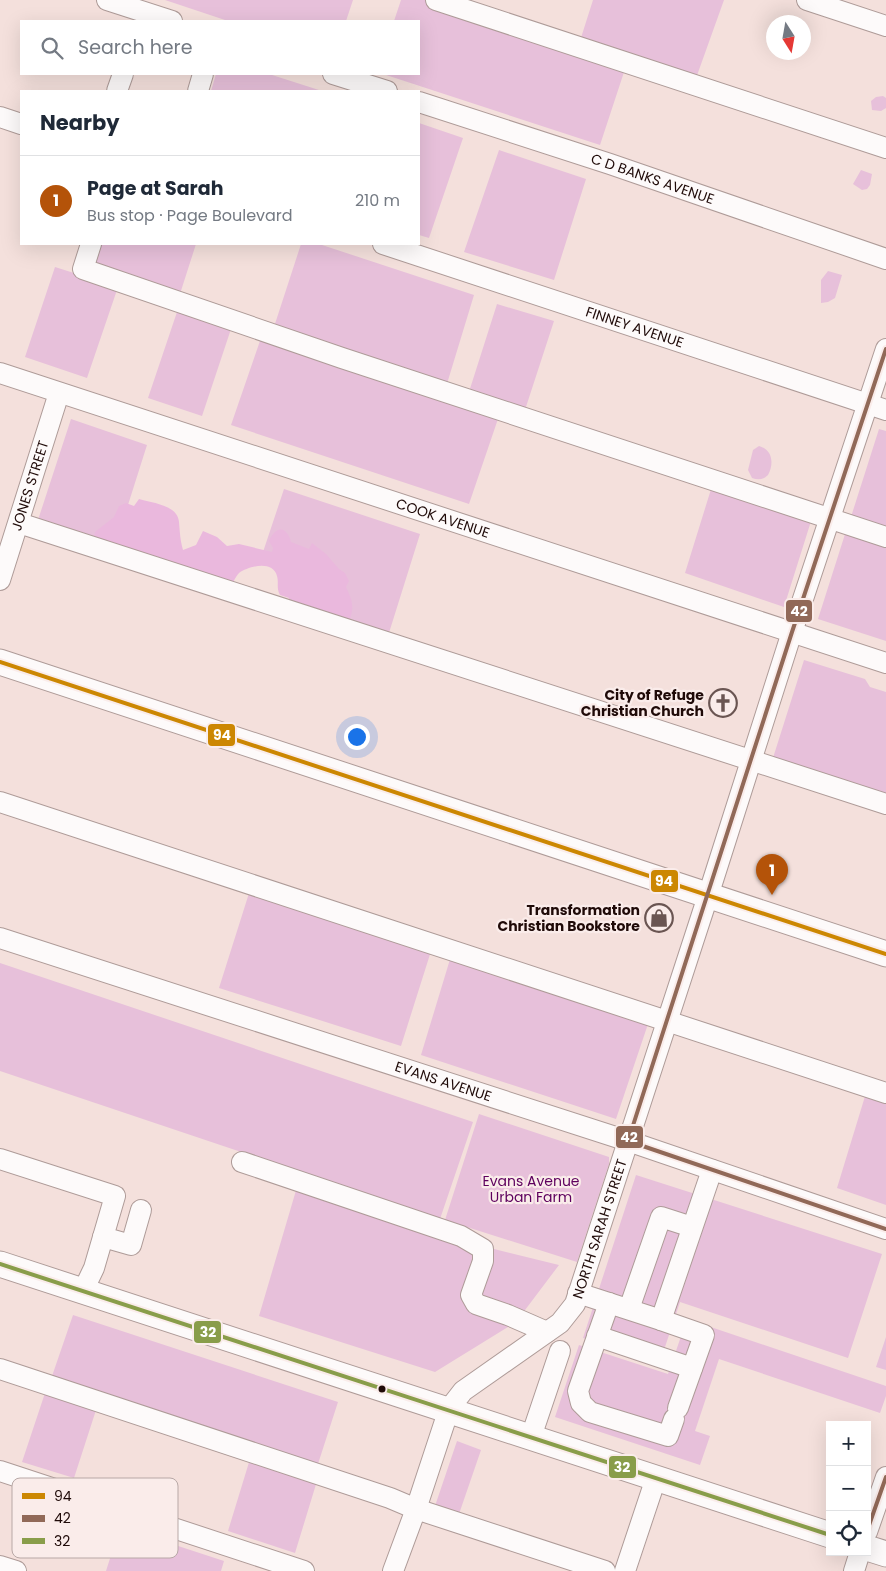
<!DOCTYPE html>
<html lang="en">
<head>
<meta charset="utf-8">
<style>
  :root { --surface:#fff; --page:#f2f2f3; --text:#1f2937; --muted:#747a83; --line:#e0e1e3; --accent:#b45309 }
  body { margin:0; font-family:Poppins,sans-serif; background:var(--page); color:var(--text) }
  .controls { position:absolute; right:15px; bottom:15px; display:grid; overflow:hidden; border-radius:0px; box-shadow:0 5px 20px #0002 }
  .controls button { width:45px; height:45px; display:grid; place-items:center; padding:0; border:0; border-bottom:1px solid var(--line); background:var(--surface); color:var(--text); font:25px sans-serif }
  .compass { position:absolute; left:766px; top:15px; width:45px; height:45px; border-radius:50%; background:var(--surface); box-shadow:0 5px 20px #0002; rotate:169deg }
  .you { position:absolute; left:356px; top:736px; width:18px; height:18px; margin:-12px; border:4px solid #fff; border-radius:50%; background:#1a73e8; box-shadow:0 0 0 8px #1a73e833 }
  .badge { display:grid; place-items:center; width:32px; height:32px; border-radius:50%; background:var(--accent); color:#fff; font-size:16px; font-weight:700 }
  .pin { position:absolute; translate:-50% -41px; filter:drop-shadow(0 1px 2px #0008) }
  .pin::after { content:''; position:absolute; top:26px; width:18px; height:15px; background:inherit; clip-path:polygon(0 0,100% 0,50% 100%) }
  .list { margin:0; padding:0; list-style:none }
  h2 { display:flex; justify-content:space-between; align-items:center; height:65px; margin:0; padding:0 20px; font-size:21px }
  h2 small { font-size:16px; font-weight:400; color:var(--muted) }
  .list li { display:grid; grid-template-columns:32px 1fr auto; gap:15px; align-items:center; box-sizing:border-box; height:90px; padding:0 20px; border-top:1px solid var(--line) }
  .list b { display:block; font-size:19px; white-space:nowrap }
  .list p { margin:0; font-size:16px; white-space:nowrap; color:var(--muted) }
  .list em { font-size:16px; font-style:normal; color:var(--muted) }
  .icon { flex:none; width:28px; height:28px; fill:none; stroke:currentColor; stroke-width:2; stroke-linecap:round; stroke-linejoin:round }
  .map { position:relative; flex:none; width:886px; height:1571px; overflow:hidden }
  .search { position:absolute; background:var(--surface); box-shadow:0 5px 20px #0002; left:20px; top:20px; width:400px; height:55px; display:flex; align-items:center; gap:12px; box-sizing:border-box; padding:0 18px; border-radius:0px; color:var(--muted); font-size:19px }
  .panel { position:absolute; background:var(--surface); box-shadow:0 5px 20px #0002; left:20px; top:90px; width:400px; height:155px; border-radius:0px }
  .map>svg:first-child { display:block }
  .green { fill:#e7c0da }
  .forest { fill:#eab8dd }
  .lines { fill:none; stroke-linecap:round; stroke-linejoin:round }
  .minor-casing { stroke:#ae9b98; stroke-width:22 }
  .major-casing { stroke:#ae9b98; stroke-width:27 }
  .minor { stroke:#fdfafa; stroke-width:20 }
  .major { stroke:#fdfafa; stroke-width:25 }
  .bus-1-casing { stroke:#faecea; stroke-width:8 }
  .bus-2-casing { stroke:#faecea; stroke-width:8 }
  .bus-3-casing { stroke:#faecea; stroke-width:8 }
  .bus-1 { stroke:#cc8702; stroke-width:4 }
  .bus-2 { stroke:#916958; stroke-width:4 }
  .bus-3 { stroke:#899d4a; stroke-width:4 }
  .bus-dot { fill:#1f0a08; stroke:#faecea; stroke-width:2 }
  .labels { text-anchor:middle; dominant-baseline:central; stroke-width:4.5; stroke-linejoin:round; paint-order:stroke }
  .street-label { font-size:14px; fill:#1f0a08; stroke:#faecea }
  .poi-label { font-size:14px; font-weight:bold; fill:#1f0a08; stroke:#faecea; text-anchor:end }
  .park-label { font-size:14px; fill:#5e005e; stroke:#faecea }
  .key { fill:#faecea; stroke:#b8a8a6; stroke-width:1 }
  .key-label { font-size:14px; fill:#1f0a08 }
  .line-badge { stroke:#faecea; stroke-width:2 }
  .badge-label { font-size:14px; text-anchor:middle; font-weight:bold; fill:#fff }
</style>
</head>
<body>
<div class="map">
<svg width="886" height="1571" viewBox="0 0 886 1571">
  <rect width="100%" height="100%" fill="#f4e0dc"/>
  <path class="green" d="M165,0H353L346,21H228Z
    M401,0H425L625,69L600,145L383,74H419V21H394Z
    M593,0H724L695,81L579,44Z
    M216,74H269L322,91H211Z
    M883,96L886,98V108L881,111L872,110L871,101L876,97Z
    M419,123L463,138L429,238L419,235Z
    M499,150L586,179L554,280L464,252Z
    M861,170L872,174L870,185L867,189L862,190L853,184Z
    M100,244H196L179,297L93,267Z
    M301,244H319L474,295L446,387L273,330Z
    M55,267L118,287L87,378L25,357Z
    M828,271L842,275L835,298L828,302L821,303V280Z
    M497,304L554,321L524,413L468,395Z
    M177,312L231,329L202,416L148,398Z
    M261,338L499,416L469,504L231,425Z
    M71,419L147,445L115,546L38,520Z
    M879,429L886,431V532L850,520Z
    M759,446C773,450 774,464 768,475C763,480 758,480 752,478L748,470L753,450Z
    M712,486L812,518L784,607L685,573Z
    M284,489L420,534L388,636L348,623L263,552Z
    M846,531L886,544V641L818,619Z
    M804,660L865,679L870,687L886,692V799L772,761Z
    M250,890L432,948L401,1046L219,988Z
    M451,956L648,1024L616,1119L421,1055Z
    M0,963L473,1122L440,1219L0,1071Z
    M866,1093L886,1100V1205L837,1188Z
    M479,1114L609,1157V1164L577,1262L445,1220Z
    M636,1175L882,1254L848,1358L680,1302L661,1359L583,1338Z
    M297,1187L478,1245L559,1265L516,1322L435,1372L259,1316Z
    M73,1315L338,1402L317,1467L50,1382Z
    M687,1319L886,1386V1396L880,1413L719,1359L695,1431L710,1436L700,1465L555,1417L579,1345L668,1374Z
    M886,1337V1370L876,1367Z
    M46,1390L97,1407L74,1478L22,1462Z
    M457,1441L481,1450L459,1514L435,1506Z
    M250,1459L317,1481L295,1553L228,1531Z
    M120,1527L224,1561L221,1571H106Z"/>
  <path class="forest" d="M139,499C152,503 178,505 179,522C180,533 180,539 183,550L196,545L203,531L217,537L227,546L239,544L272,552L273,548L269,541C276,525 287,526 291,542L309,549L312,543L326,554L339,569L345,573L349,581L346,587C352,600 355,607 349,621L289,603V598L280,595C276,588 279,583 277,576C273,560 249,566 239,573C237,575 234,580 233,583L155,556L142,555L94,539L95,532L114,517L119,506L126,503L134,506Z"/>
  <g class="lines">
    <defs>
      <g id="minor">
        <path d="M107,0L172,21"/>
        <path d="M436,0L886,148"/>
        <path d="M807,0L886,26"/>
        <path d="M333,74L387,91"/>
        <path d="M117,91L123,74"/>
        <path d="M198,91L203,74"/>
        <path id="s1" d="M419,102L610,164L886,259"/>
        <path d="M0,117L21,124"/>
        <path d="M91,244L83,269L342,358L886,537"/>
        <path id="s2" d="M383,244L886,410"/>
        <path id="s3" d="M0,373L886,663"/>
        <path d="M19,523L886,804"/>
        <path id="s4" d="M0,580L59,393"/>
        <path d="M0,802L886,1093"/>
        <path id="s5" d="M0,938L628,1141L886,1229"/>
        <path d="M0,1159L115,1196L94,1268L83,1291"/>
        <path d="M242,1162L461,1236L483,1249V1261L471,1295L476,1304L508,1315L547,1332"/>
        <path d="M103,1237L131,1245L141,1210"/>
        <path d="M578,1293L661,1320L712,1170"/>
        <path d="M609,1303L578,1391L581,1403L590,1412L668,1436L674,1419"/>
        <path d="M629,1309L661,1217L692,1227"/>
        <path d="M661,1320L704,1335L678,1408"/>
        <path d="M597,1336L692,1368"/>
        <path d="M0,1369L390,1498L416,1509L605,1571"/>
        <path d="M531,1437L560,1351"/>
        <path d="M0,1471L304,1571"/>
        <path d="M867,1532L886,1477"/>
        <path d="M0,1566L16,1571"/>
        <path id="s6" d="M393,1571L416,1509L449,1409L463,1391L560,1323L575,1304L708,896L792,632L886,349"/>
        <path d="M625,1571L656,1478"/>
        <path d="M854,1571L860,1552"/>
      </g>
      <path id="major" d="M0,662L886,954
        M0,1264L830,1535
        M867,1548L886,1554"/>
    </defs>
    <use href="#minor" class="minor-casing"/>
    <use href="#major" class="major-casing"/>
    <use href="#minor" class="minor"/>
    <use href="#major" class="major"/>
    <defs>
      <path id="bus-1" d="M0,662L886,954"/>
      <path id="bus-2" d="M886,349L792,632L628,1141L886,1229
        M867,1531L886,1477"/>
      <path id="bus-3" d="M0,1264L830,1535"/>
    </defs>
    <use href="#bus-1" class="bus-1-casing"/>
    <use href="#bus-2" class="bus-2-casing"/>
    <use href="#bus-3" class="bus-3-casing"/>
    <use href="#bus-1" class="bus-1"/>
    <use href="#bus-2" class="bus-2"/>
    <use href="#bus-3" class="bus-3"/>
  </g>
  <defs>
    <symbol id="church-ring" viewBox="-11 -11 22 22"><circle r="9.5" fill="#faecea" stroke="#6a5552" stroke-width="1.5"/><path d="M-1.2-6h2.4v3.5h3.3v2.4h-3.3V6h-2.4V-.1h-3.3v-2.4h3.3Z" fill="#6a5552"/></symbol>
    <symbol id="shop-ring" viewBox="-11 -11 22 22"><circle r="9.5" fill="#faecea" stroke="#6a5552" stroke-width="1.5"/><path d="M-5-2.5h2.3a2.7 3.5 0 0 1 5.4 0H5L5.5 6h-11ZM-1.5-2.5h3a1.5 2.3 0 0 0-3 0Z" fill="#6a5552"/></symbol>
  </defs>
  <g fill-rule="evenodd">
    <use href="#church-ring" x="707" y="687" width="32" height="32"/>
    <use href="#shop-ring" x="643" y="902" width="32" height="32"/>
  </g>
  <circle class="bus-dot" cx="382" cy="1389" r="4.5"/>
  <g class="labels">
    <g class="street-label">
      <text stroke="none"><textPath href="#s1" startOffset="246">C D BANKS AVENUE</textPath></text>
      <text stroke="none"><textPath href="#s2" startOffset="265">FINNEY AVENUE</textPath></text>
      <text stroke="none"><textPath href="#s4" startOffset="99">JONES STREET</textPath></text>
      <text stroke="none"><textPath href="#s3" startOffset="466">COOK AVENUE</textPath></text>
      <text stroke="none"><textPath href="#s5" startOffset="466">EVANS AVENUE</textPath></text>
      <text stroke="none"><textPath href="#s6" startOffset="416">NORTH SARAH STREET</textPath></text>
    </g>
    <g class="poi-label">
      <text x="704" y="695">City of Refuge<tspan x="704" dy="16">Christian Church</tspan></text>
      <text x="640" y="910">Transformation<tspan x="640" dy="16">Christian Bookstore</tspan></text>
    </g>
    <g class="park-label">
      <text x="531" y="1181">Evans Avenue<tspan x="531" dy="16">Urban Farm</tspan></text>
    </g>
  </g>
  <rect x="12" y="1478" width="166" height="80" rx="8" class="key"/>
  <rect x="22" y="1493" width="23" height="6" fill="#cc8702"/>
  <rect x="22" y="1515" width="23" height="7" fill="#916958"/>
  <rect x="22" y="1538" width="23" height="6" fill="#899d4a"/>
  <g class="key-label">
    <text x="54" y="1501">94</text>
    <text x="54" y="1523">42</text>
    <text x="54" y="1546">32</text>
  </g>
  <g class="line-badge">
    <rect x="785" y="599" width="28" height="24" rx="5" fill="#916958"/>
    <rect x="207" y="723" width="29" height="24" rx="5" fill="#cc8702"/>
    <rect x="650" y="869" width="29" height="24" rx="5" fill="#cc8702"/>
    <rect x="615" y="1125" width="29" height="24" rx="5" fill="#916958"/>
    <rect x="193" y="1320" width="29" height="24" rx="5" fill="#899d4a"/>
    <rect x="608" y="1455" width="29" height="24" rx="5" fill="#899d4a"/>
  </g>
  <g class="badge-label">
    <text x="799" y="616">42</text>
    <text x="222" y="740">94</text>
    <text x="664" y="886">94</text>
    <text x="629" y="1142">42</text>
    <text x="208" y="1337">32</text>
    <text x="622" y="1472">32</text>
  </g>
</svg>
<div class="controls">
<button>+</button>
<button>−</button>
<button><svg class="icon" aria-label="locate" viewBox="0 0 24 24"><circle cx="12" cy="12" r="6"/><path d="M12 2v4M12 18v4M2 12h4M18 12h4"/></svg></button>
</div>
<svg class="compass" viewBox="-18 -18 36 36"><path d="M0-13l5 13h-10z" fill="#e53935"/><path d="M0 13l5-13h-10z" fill="#747a83"/></svg>
<div class="you"></div>
<div class="pin badge" style="left:772px;top:895px">1</div>
<div class="search"><svg class="icon" aria-label="search" viewBox="0 0 24 24"><circle cx="10" cy="10" r="6"/><path d="M15 15l6 6"/></svg>Search here</div>
<section class="panel">
<h2>Nearby<small></small></h2>
<ul class="list">
<li><span class="badge">1</span><div><b>Page at Sarah</b><p>Bus stop · Page Boulevard</p></div><em>210 m</em></li>
</ul>
</section>
</div>
</body>
</html>
